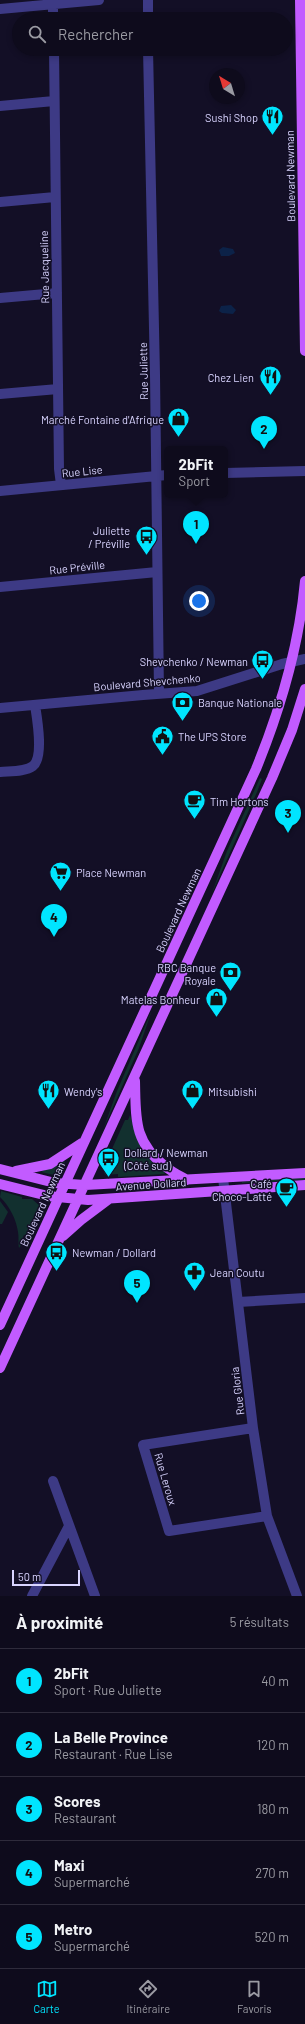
<!DOCTYPE html>
<html lang="fr">
<head>
<meta charset="utf-8">
<style>
  :root { --surface:#0e0b1c; --page:#171425; --text:#f1f3f6; --muted:#9b9ba3; --line:#2e2b3b; --accent:#00e5ff }
  body { margin:0; font-family:Barlow,sans-serif; background:var(--page); color:var(--text) }
  .compass { position:absolute; left:209px; top:68px; width:36px; height:36px; border-radius:50%; background:var(--surface); box-shadow:0 2px 6px #0003; rotate:322deg }
  .scale { position:absolute; left:12px; bottom:10px; width:68px; box-sizing:border-box; padding-left:4px; border:2px solid #d9d4ff; border-top:0; font-size:11px; line-height:14px; white-space:nowrap; color:#d9d4ff; -webkit-text-stroke:3px #130f26; paint-order:stroke }
  .you { position:absolute; left:199px; top:601px; width:14px; height:14px; margin:-10px; border:3px solid #fff; border-radius:50%; background:#1a73e8; box-shadow:0 0 0 6px #1a73e833 }
  .badge { display:grid; place-items:center; width:26px; height:26px; border-radius:50%; background:var(--accent); color:#111; font-size:13px; font-weight:700 }
  .pin { position:absolute; translate:-50% -33px; filter:drop-shadow(0 1px 2px #0008) }
  .pin::after { content:''; position:absolute; top:21px; width:14px; height:12px; background:inherit; clip-path:polygon(0 0,100% 0,50% 100%) }
  .popup { position:absolute; left:164px; top:446px; width:64px; height:52px; box-sizing:border-box; display:grid; place-content:center; border-radius:6px; background:var(--surface); filter:drop-shadow(0 1px 3px #0005); font-size:13px; white-space:nowrap; color:var(--muted) }
  .popup b { font-size:15px; color:var(--text) }
  .popup::after { content:''; position:absolute; left:50%; top:100%; margin-left:-8px; border:8px solid transparent; border-top-color:var(--surface) }
  .list { margin:0; padding:0; list-style:none }
  h2 { display:flex; justify-content:space-between; align-items:center; height:52px; margin:0; padding:0 16px; font-size:17px }
  h2 small { font-size:13px; font-weight:400; color:var(--muted) }
  .list li { display:grid; grid-template-columns:26px 1fr auto; gap:12px; align-items:center; box-sizing:border-box; height:64px; padding:0 16px; border-top:1px solid var(--line) }
  .list b { display:block; font-size:15px; white-space:nowrap }
  .list p { margin:0; font-size:13px; white-space:nowrap; color:var(--muted) }
  .list em { font-size:13px; font-style:normal; color:var(--muted) }
  .icon { flex:none; width:22px; height:22px; fill:none; stroke:currentColor; stroke-width:2; stroke-linecap:round; stroke-linejoin:round }
  .map { position:relative; flex:none; width:305px; height:1596px; overflow:hidden }
  .search { position:absolute; background:var(--surface); box-shadow:0 2px 6px #0003; left:12px; right:12px; top:12px; height:44px; display:flex; align-items:center; gap:10px; box-sizing:border-box; padding:0 14px; border-radius:22px; color:var(--muted); font-size:15px }
  .sheet { height:372px; background:var(--surface) }
  nav { display:flex; justify-content:space-around; align-items:center; box-sizing:border-box; height:56px; border-top:1px solid var(--line); background:var(--surface); font-size:11px; color:var(--muted) }
  nav a { display:grid; justify-items:center; gap:2px }
  nav .on { color:var(--accent) }
  .map>svg:first-child { display:block }
  .green { fill:#12302f }
  .water { fill:#0c2248 }
  .lines { fill:none; stroke-linecap:round; stroke-linejoin:round }
  .minor { stroke:#3d3a85; stroke-width:10 }
  .major { stroke:#c25bff; stroke-width:10 }
  .labels { text-anchor:middle; dominant-baseline:central; stroke-width:3; stroke-linejoin:round; paint-order:stroke }
  .poi-label { font-size:11px; fill:#d9d4ff; stroke:#130f26; text-anchor:start }
  .street-label { font-size:11px; fill:#d9d4ff; stroke:#130f26 }
</style>
</head>
<body>
<div class="map">
<svg width="305" height="1596" viewBox="0 0 305 1596">
  <rect width="100%" height="100%" fill="#130f26"/>
  <path class="green" d="M260,778L262,779L257,792L212,893L227,851Z
    M152,1010L139,1048L103,1130L117,1091Z
    M130,1115L140,1146L152,1162L166,1172L164,1174L118,1177V1174L105,1175L103,1169L125,1120H128Z
    M63,1161L65,1162L58,1176L41,1172Z
    M305,1177V1180L242,1183V1182Z
    M1,1191L22,1197V1199H32L40,1206L39,1216L27,1236L24,1235L22,1239L24,1241L19,1248C18,1244 19,1237 18,1232C16,1219 10,1207 0,1197Z
    M0,1201L8,1212L2,1224H0Z"/>
  <path class="water" d="M223,247L233,249L235,253L229,256H221L219,250Z
    M231,305L236,310L233,314L222,313L219,311L221,306Z"/>
  <g class="lines">
    <path class="minor" d="M53,4V19
      M0,9L99,0
      M148,19V0
      M54,49L59,469L61,485
      M148,49L155,375L159,693
      M0,106L54,101
      M0,202L55,197
      M0,298L57,293
      M0,394L58,389
      M225,473L305,471
      M0,491L167,475
      M0,587L157,572
      M0,708L143,695L197,691L282,664L305,659
      M0,772C10,771 25,772 33,766C44,757 37,718 35,705
      M223,1178L253,1428L267,1516L297,1596
      M238,1302L305,1298
      M253,1428L143,1445L169,1531L267,1516
      M53,1481L95,1596
      M32,1596L69,1526"/>
    <path class="major" d="M300,0L305,351
      M135,1081C136,1118 133,1142 166,1167C172,1172 180,1176 187,1180
      M0,1169L55,1183L85,1185L305,1173
      M16,1171L50,1164L82,1143
      M0,1184L48,1196L88,1200L305,1185
      M63,1236L81,1220L109,1199
      M0,1325L256,769C281,708 299,647 305,581
      M0,1368L272,778L292,730L305,689"/>
  </g>
  <defs>
    <symbol id="restaurant-pin" viewBox="-11 -11 22 30"><path d="M0 17L-7.5 6A9.5 9.5 0 1 1 7.5 6Z" fill="#00e5ff" stroke="#130f26"/><path d="M-5-6h1v4h1v-4h1v4h1v-4h1v5L-1.5 .5V6h-2V.5L-5-1ZM5-6V6H3V1.5H1.5Q1.5-4 5-6Z" fill="#111"/></symbol>
    <symbol id="shop-pin" viewBox="-11 -11 22 30"><path d="M0 17L-7.5 6A9.5 9.5 0 1 1 7.5 6Z" fill="#00e5ff" stroke="#130f26"/><path d="M-5-2.5h2.3a2.7 3.5 0 0 1 5.4 0H5L5.5 6h-11ZM-1.5-2.5h3a1.5 2.3 0 0 0-3 0Z" fill="#111"/></symbol>
    <symbol id="bus-pin" viewBox="-11 -11 22 30"><path d="M0 17L-7.5 6A9.5 9.5 0 1 1 7.5 6Z" fill="#00e5ff" stroke="#130f26"/><path d="M-5-6H5V4H4V6H2V4H-2V6H-4V4H-5ZM-3.5-4V0h7V-4ZM-3.5 1.2v1.5H-2V1.2ZM2 1.2v1.5H3.5V1.2Z" fill="#111"/></symbol>
    <symbol id="bank-pin" viewBox="-11 -11 22 30"><path d="M0 17L-7.5 6A9.5 9.5 0 1 1 7.5 6Z" fill="#00e5ff" stroke="#130f26"/><path d="M-6-4H6V4H-6ZM0-2.3a2.3 2.3 0 1 0 0 4.6a2.3 2.3 0 1 0 0-4.6Z" fill="#111"/></symbol>
    <symbol id="civic-pin" viewBox="-11 -11 22 30"><path d="M0 17L-7.5 6A9.5 9.5 0 1 1 7.5 6Z" fill="#00e5ff" stroke="#130f26"/><path d="M-.6-6.5H3V-4.5H.6V-3L4-1V1h2V6H-6V1h2V-1L-.6-3ZM-1.2 2.5V6h2.4V2.5Z" fill="#111"/></symbol>
    <symbol id="cafe-pin" viewBox="-11 -11 22 30"><path d="M0 17L-7.5 6A9.5 9.5 0 1 1 7.5 6Z" fill="#00e5ff" stroke="#130f26"/><path d="M-5.5-4.5H6V0H3Q3 3.5 0 3.5H-2.5Q-5.5 3.5-5.5 0ZM3-3.2v2h1.7v-2ZM-6 4.5H4V6H-6Z" fill="#111"/></symbol>
    <symbol id="supermarket-pin" viewBox="-11 -11 22 30"><path d="M0 17L-7.5 6A9.5 9.5 0 1 1 7.5 6Z" fill="#00e5ff" stroke="#130f26"/><path d="M-6-5.5h2.5l.6 2H6L4.5 2H-2.5L-4.4-4H-6ZM-1.5 3.2a1.3 1.3 0 1 0 .1 0ZM3 3.2a1.3 1.3 0 1 0 .1 0Z" fill="#111"/></symbol>
    <symbol id="pharmacy-pin" viewBox="-11 -11 22 30"><path d="M0 17L-7.5 6A9.5 9.5 0 1 1 7.5 6Z" fill="#00e5ff" stroke="#130f26"/><path d="M-2-6h4v4h4v4h-4v4h-4v-4h-4v-4h4Z" fill="#111"/></symbol>
  </defs>
  <g fill-rule="evenodd">
    <use href="#restaurant-pin" x="260" y="104" width="25" height="34"/>
    <use href="#restaurant-pin" x="258" y="364" width="25" height="34"/>
    <use href="#shop-pin" x="166" y="406" width="25" height="34"/>
    <use href="#bus-pin" x="134" y="524" width="25" height="34"/>
    <use href="#bus-pin" x="250" y="648" width="25" height="34"/>
    <use href="#bank-pin" x="170" y="690" width="25" height="34"/>
    <use href="#civic-pin" x="150" y="724" width="25" height="34"/>
    <use href="#cafe-pin" x="182" y="788" width="25" height="34"/>
    <use href="#supermarket-pin" x="48" y="860" width="25" height="34"/>
    <use href="#bank-pin" x="218" y="960" width="25" height="34"/>
    <use href="#shop-pin" x="204" y="986" width="25" height="34"/>
    <use href="#restaurant-pin" x="36" y="1078" width="25" height="34"/>
    <use href="#shop-pin" x="180" y="1078" width="25" height="34"/>
    <use href="#bus-pin" x="96" y="1146" width="25" height="34"/>
    <use href="#cafe-pin" x="274" y="1176" width="25" height="34"/>
    <use href="#bus-pin" x="44" y="1240" width="25" height="34"/>
    <use href="#pharmacy-pin" x="182" y="1260" width="25" height="34"/>
  </g>
  <g class="labels">
    <g class="poi-label">
      <text x="258" y="117" text-anchor="end">Sushi Shop</text>
      <text x="254" y="377" text-anchor="end">Chez Lien</text>
      <text x="164" y="419" text-anchor="end">Marché Fontaine d'Afrique</text>
      <text x="130" y="530" text-anchor="end">Juliette<tspan x="130" dy="13">/ Préville</tspan></text>
      <text x="248" y="661" text-anchor="end">Shevchenko / Newman</text>
      <text x="198" y="702">Banque Nationale</text>
      <text x="178" y="736">The UPS Store</text>
      <text x="210" y="801">Tim Hortons</text>
      <text x="76" y="872">Place Newman</text>
      <text x="216" y="967" text-anchor="end">RBC Banque<tspan x="216" dy="13">Royale</tspan></text>
      <text x="200" y="999" text-anchor="end">Matelas Bonheur</text>
      <text x="64" y="1091">Wendy's</text>
      <text x="208" y="1091">Mitsubishi</text>
      <text x="124" y="1152">Dollard / Newman<tspan x="124" dy="13">(Côté sud)</tspan></text>
      <text x="272" y="1183" text-anchor="end">Café<tspan x="272" dy="13">Choco-Latté</tspan></text>
      <text x="72" y="1252">Newman / Dollard</text>
      <text x="210" y="1272">Jean Coutu</text>
    </g>
    <g class="street-label">
      <text transform="translate(290 176) rotate(-91)">Boulevard Newman</text>
      <text transform="translate(44 267) rotate(-91)">Rue Jacqueline</text>
      <text transform="translate(143 371) rotate(-91)">Rue Juliette</text>
      <text transform="translate(82 471) rotate(-6)">Rue Lise</text>
      <text transform="translate(77 567) rotate(-6)">Rue Préville</text>
      <text transform="translate(147 682) rotate(-5)">Boulevard Shevchenko</text>
      <text transform="translate(178 910) rotate(-65)">Boulevard Newman</text>
      <text transform="translate(151 1184) rotate(-4)">Avenue Dollard</text>
      <text transform="translate(42 1204) rotate(-65)">Boulevard Newman</text>
      <text transform="translate(237 1391) rotate(-97)">Rue Gloria</text>
      <text transform="translate(166 1479) rotate(74)">Rue Leroux</text>
    </g>
  </g>
</svg>
<svg class="compass" viewBox="-18 -18 36 36"><path d="M0-13l5 13h-10z" fill="#e53935"/><path d="M0 13l5-13h-10z" fill="#9b9ba3"/></svg>
<div class="scale">50 m</div>
<div class="you"></div>
<div class="pin badge" style="left:196px;top:544px">1</div>
<div class="popup"><b>2bFit</b>Sport</div>
<div class="pin badge" style="left:264px;top:449px">2</div>
<div class="pin badge" style="left:288px;top:833px">3</div>
<div class="pin badge" style="left:54px;top:937px">4</div>
<div class="pin badge" style="left:137px;top:1303px">5</div>
<div class="search"><svg class="icon" aria-label="search" viewBox="0 0 24 24"><circle cx="10" cy="10" r="6"/><path d="M15 15l6 6"/></svg>Rechercher</div>
</div>
<section class="sheet">
<h2>À proximité<small>5 résultats</small></h2>
<ul class="list">
<li><span class="badge">1</span><div><b>2bFit</b><p>Sport · Rue Juliette</p></div><em>40 m</em></li>
<li><span class="badge">2</span><div><b>La Belle Province</b><p>Restaurant · Rue Lise</p></div><em>120 m</em></li>
<li><span class="badge">3</span><div><b>Scores</b><p>Restaurant</p></div><em>180 m</em></li>
<li><span class="badge">4</span><div><b>Maxi</b><p>Supermarché</p></div><em>270 m</em></li>
<li><span class="badge">5</span><div><b>Metro</b><p>Supermarché</p></div><em>520 m</em></li>
</ul>
</section>
<nav>
<a class="on"><svg class="icon" aria-label="map" viewBox="0 0 24 24"><path d="M3 6l6-2 6 2 6-2v14l-6 2-6-2-6 2zM9 4v14M15 6v14"/></svg>Carte</a>
<a><svg class="icon" aria-label="directions" viewBox="0 0 24 24"><path d="M12 3l9 9-9 9-9-9zM9 14v-3h6M13 9l2 2-2 2"/></svg>Itinéraire</a>
<a><svg class="icon" aria-label="saved" viewBox="0 0 24 24"><path d="M7 4h10v16l-5-4-5 4z"/></svg>Favoris</a>
</nav>
</body>
</html>
